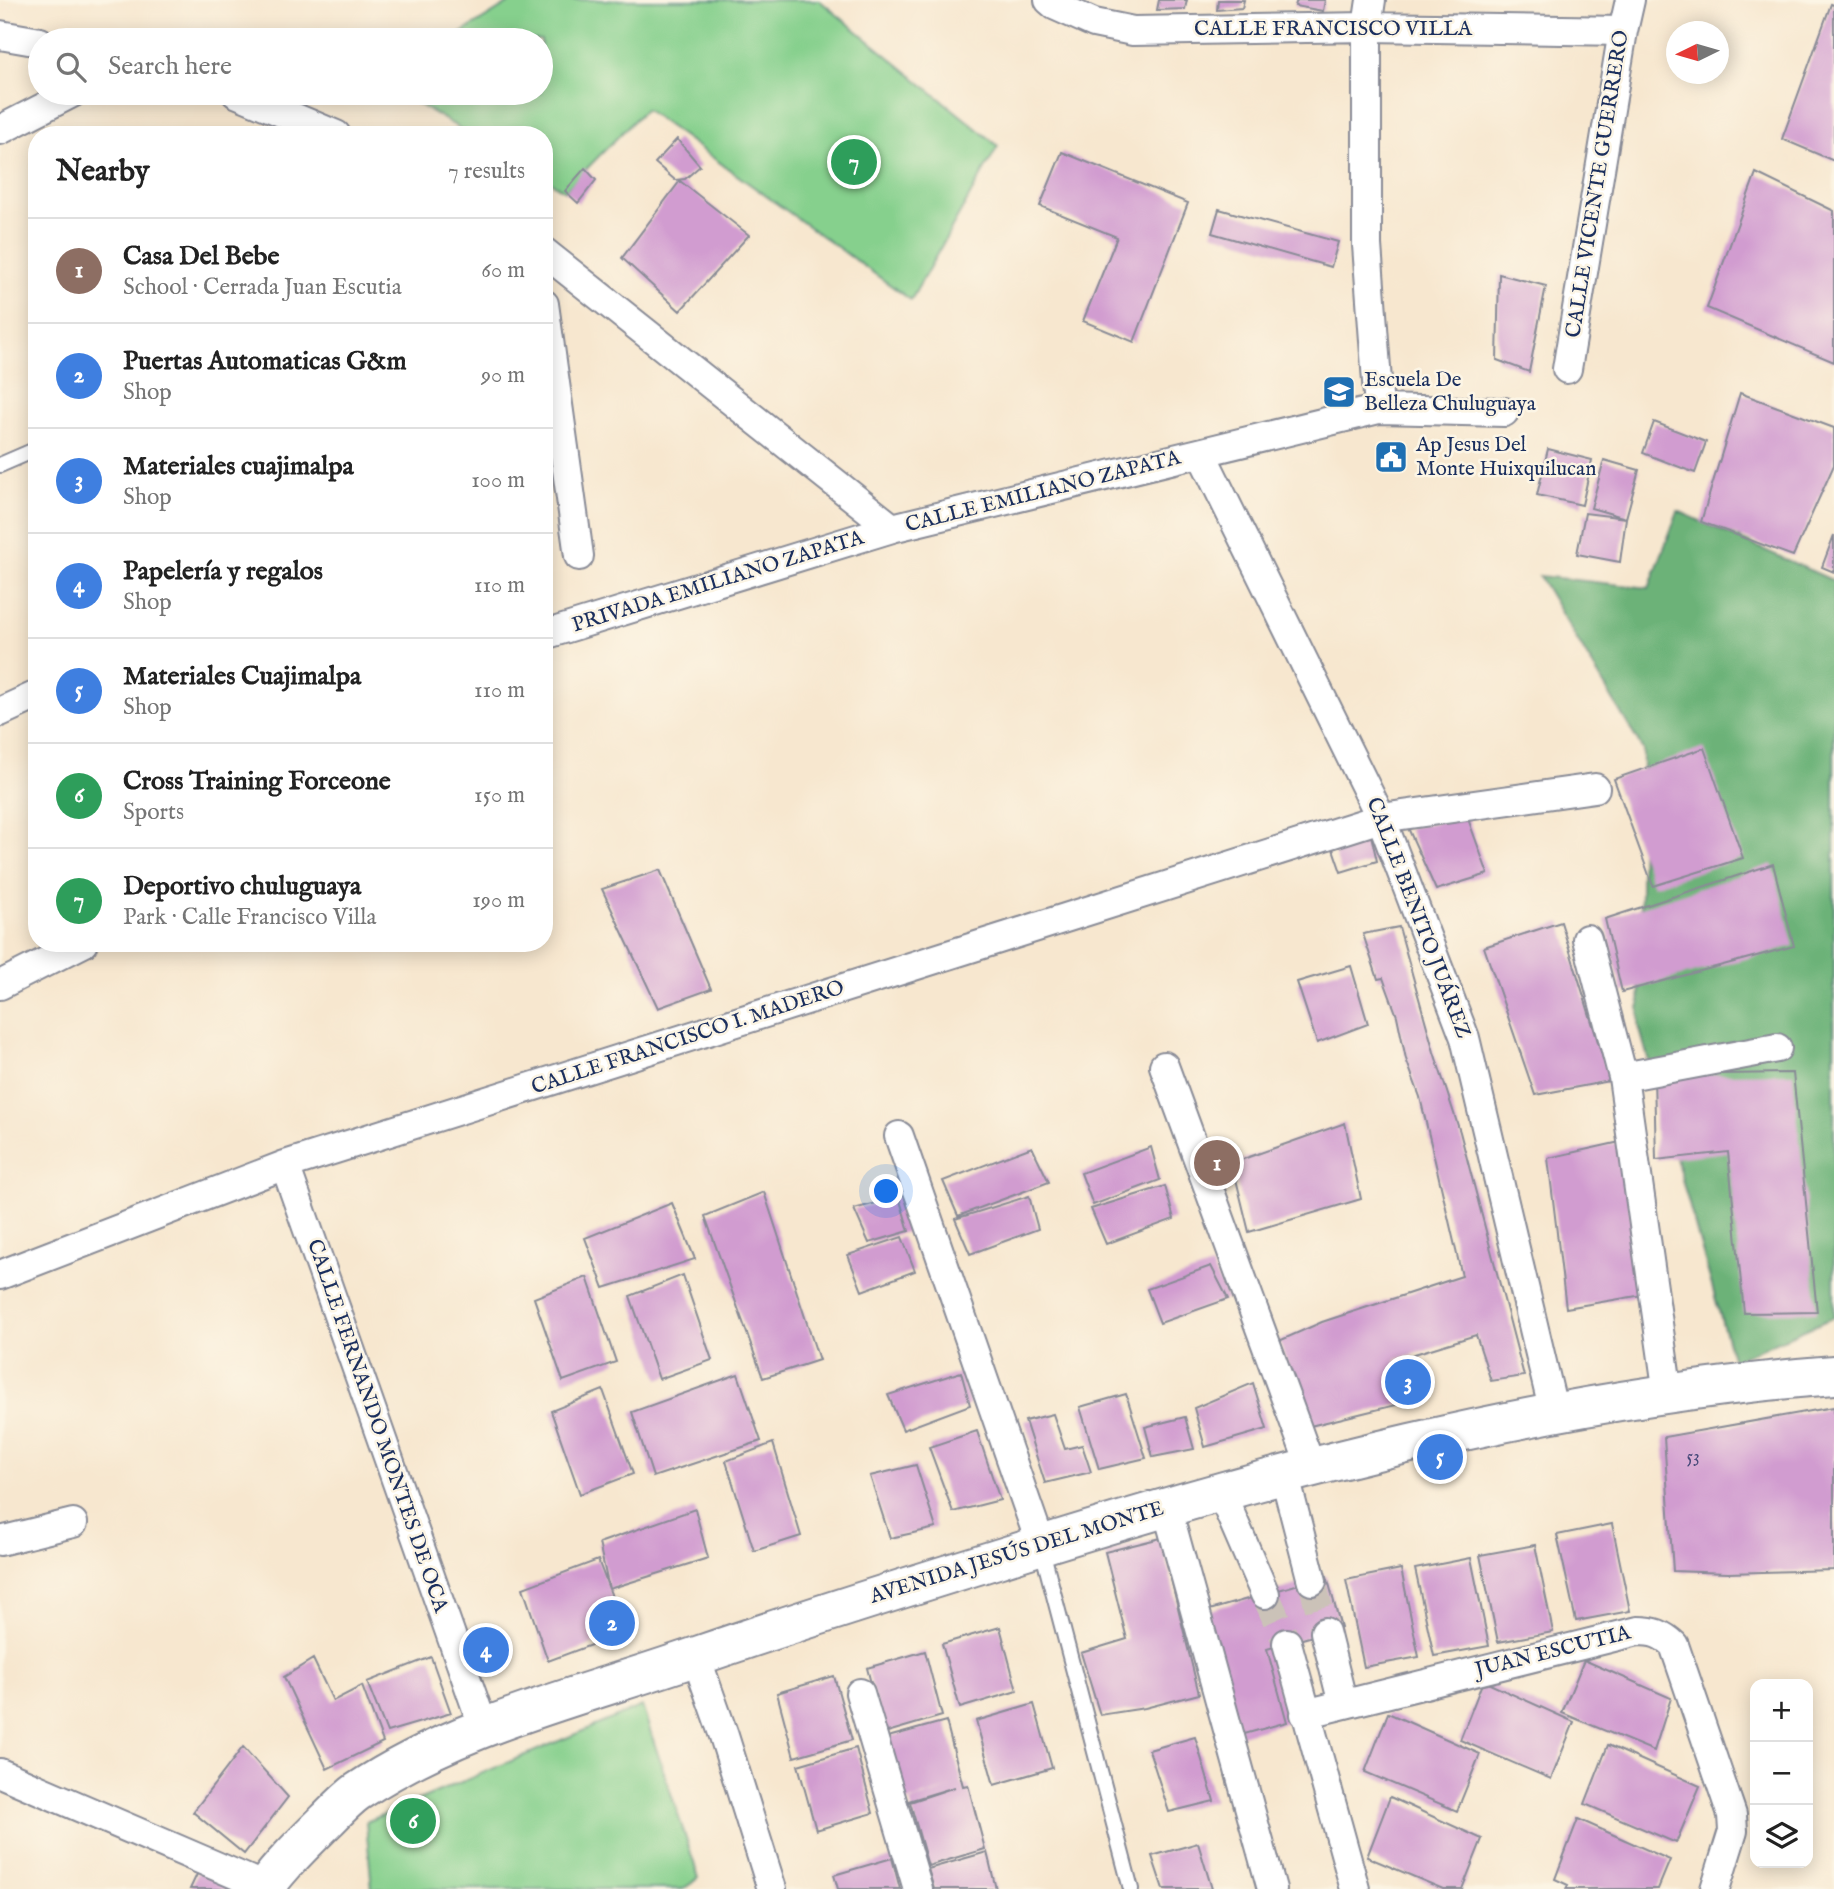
<!DOCTYPE html>
<html lang="en">
<head>
<meta charset="utf-8">
<style>
  :root { --surface:#fff; --page:#f6f6f6; --text:#222; --muted:#767676; --line:#e0e0e0; --accent:#1f6fb2 }
  body { margin:0; font-family:"IM FELL English",serif; background:var(--page); color:var(--text) }
  .controls { position:absolute; right:21px; bottom:21px; display:grid; overflow:hidden; border-radius:14px; box-shadow:0 4px 18px #0003 }
  .controls button { width:63px; height:63px; display:grid; place-items:center; padding:0; border:0; border-bottom:2px solid var(--line); background:var(--surface); color:var(--text); font:35px sans-serif }
  .compass { position:absolute; left:1666px; top:21px; width:63px; height:63px; border-radius:50%; background:var(--surface); box-shadow:0 4px 18px #0003; rotate:265deg }
  .you { position:absolute; left:887px; top:1192px; width:24px; height:24px; margin:-18px; border:5px solid #fff; border-radius:50%; background:#1a73e8; box-shadow:0 0 0 10px #1a73e833 }
  .badge { display:grid; place-items:center; width:46px; height:46px; border-radius:50%; background:var(--accent); color:#fff; font-size:23px; font-weight:700 }
  .pin { position:absolute; translate:-50% -50%; border:4px solid #fff; box-shadow:0 2px 7px #0006 }
  .list { margin:0; padding:0; list-style:none }
  h2 { display:flex; justify-content:space-between; align-items:center; height:91px; margin:0; padding:0 28px; font-size:30px }
  h2 small { font-size:23px; font-weight:400; color:var(--muted) }
  .list li { display:grid; grid-template-columns:46px 1fr auto; gap:21px; align-items:center; box-sizing:border-box; height:105px; padding:0 28px; border-top:2px solid var(--line) }
  .list b { display:block; font-size:26px; white-space:nowrap }
  .list p { margin:0; font-size:23px; white-space:nowrap; color:var(--muted) }
  .list em { font-size:23px; font-style:normal; color:var(--muted) }
  .icon { flex:none; width:38px; height:38px; fill:none; stroke:currentColor; stroke-width:2; stroke-linecap:round; stroke-linejoin:round }
  .map { position:relative; flex:none; width:1834px; height:1889px; overflow:hidden }
  .search { position:absolute; background:var(--surface); box-shadow:0 4px 18px #0003; left:28px; top:28px; width:525px; height:77px; display:flex; align-items:center; gap:18px; box-sizing:border-box; padding:0 24px; border-radius:38px; color:var(--muted); font-size:26px }
  .panel { position:absolute; background:var(--surface); box-shadow:0 4px 18px #0003; left:28px; top:126px; width:525px; height:826px; border-radius:28px }
  .map>svg:first-child { display:block }
  .green { fill:#86d08d; stroke:#508076; stroke-width:2 }
  .forest { fill:#6cb278; stroke:#44706b; stroke-width:2 }
  .building { fill:#d19cd0 }
  .lines { fill:none; stroke-linecap:round; stroke-linejoin:round }
  .minor-tunnel { stroke:#cbc2b8; stroke-width:28; stroke-dasharray:28 14; stroke-linecap:butt }
  .service-casing { stroke:#898b96; stroke-width:18 }
  .minor-casing { stroke:#898b96; stroke-width:32 }
  .secondary-casing { stroke:#898b96; stroke-width:42 }
  .service { stroke:#fff; stroke-width:14 }
  .minor { stroke:#fff; stroke-width:28 }
  .secondary { stroke:#fff; stroke-width:38 }
  .labels { text-anchor:middle; dominant-baseline:central; stroke-width:5; stroke-linejoin:round; paint-order:stroke }
  .number-label { font-size:18px; fill:#484a7a }
  .street-label { font-size:21px; fill:#1b2f5e; stroke:#fcf5e5 }
  .poi-label { font-size:21px; fill:#1b2f5e; stroke:#fcf5e5; text-anchor:start }
</style>
</head>
<body>
<div class="map">
<svg width="1834" height="1889" viewBox="0 0 1834 1889">
  <rect width="100%" height="100%" fill="#fcf5e5"/>
  <filter id="ink" filterUnits="userSpaceOnUse"><feTurbulence type="fractalNoise" baseFrequency=".0143" numOctaves="2"/><feDisplacementMap in="SourceGraphic" scale="14" xChannelSelector="R" yChannelSelector="G"/><feConvolveMatrix kernelMatrix="1 2 1 2 8 2 1 2 1" color-interpolation-filters="sRGB"/></filter>
  <filter id="wash" filterUnits="userSpaceOnUse"><feTurbulence type="fractalNoise" baseFrequency=".00686" numOctaves="4" result="noise"/><feDisplacementMap in="SourceGraphic" scale="28" xChannelSelector="R" yChannelSelector="G"/><feGaussianBlur stdDeviation="1.57" result="paint"/><feColorMatrix in="noise" values="0 0 0 0 0 0 0 0 0 0 0 0 0 0 0 0 0 1.4 0 .05"/><feComposite in="paint" operator="in"/></filter>
  <g filter="url(#wash)">
    <rect width="100%" height="100%" fill="#f7e7cf"/>
    <path class="green" d="M514,0H819L998,146L911,300L645,109L565,191L544,178V135H471L400,93H541V40H450Z
      M642,1706L699,1878L683,1889H372L366,1822Z"/>
    <path class="forest" d="M1678,511L1834,581V1317L1733,1361L1639,1026L1643,750L1539,576L1649,588Z"/>
    <g id="blocks">
      <path class="building" d="M1159,0H1187L1185,9L1157,10Z
        M1218,0H1244L1242,8L1217,10Z
        M1297,0H1325L1323,11L1295,6Z
        M1831,4L1834,5V161L1782,139Z
        M677,139L700,166L685,179L675,180L655,163Z
        M1062,152L1188,203L1134,342L1083,321L1117,237L1040,206Z
        M585,168L596,180L578,203L565,191Z
        M1756,173L1834,211V362L1707,308Z
        M680,181L749,235L680,311L622,258Z
        M1219,209L1338,242L1331,267L1212,233Z
        M1499,274L1546,286L1529,372L1497,360Z
        M1740,393L1834,428V465L1793,556L1701,522Z
        M1654,422L1706,442L1695,473L1643,453Z
        M1548,449L1592,460L1582,505L1537,495Z
        M1604,460L1639,470L1626,518L1620,562L1577,554L1585,513L1626,518L1591,508Z
        M1834,535V572L1822,567Z
        M1704,748L1743,858L1653,886L1614,779Z
        M1467,816L1488,874L1436,890L1408,828Z
        M1369,827L1377,861L1341,872L1331,843Z
        M1773,864L1794,946L1622,992L1605,919Z
        M660,870L711,989L658,1008L602,889Z
        M1561,922L1610,1081L1535,1095L1484,947Z
        M1399,927L1434,1052L1460,1132L1524,1376L1491,1381L1476,1335L1395,1360L1404,1403L1310,1426L1279,1341L1322,1322L1462,1276L1420,1097L1406,1059L1397,1016L1383,978L1378,979L1363,934Z
        M1351,966L1368,1024L1317,1043L1297,982Z
        M1793,1073L1817,1312L1744,1313L1728,1152L1656,1160L1654,1075Z
        M1345,1123L1361,1199L1249,1232L1232,1163Z
        M1620,1142L1643,1295L1566,1308L1548,1158Z
        M1032,1147L1049,1182L958,1216L943,1181Z
        M1151,1147L1160,1180L1093,1205L1081,1173Z
        M1165,1186L1174,1219L1106,1244L1091,1209Z
        M764,1192L819,1360L763,1378L705,1216Z
        M1029,1196L1038,1229L970,1254L955,1219Z
        M899,1197L909,1231L869,1243L854,1209Z
        M672,1203L695,1259L604,1288L585,1238Z
        M902,1237L915,1271L862,1291L848,1255Z
        M1211,1266L1228,1299L1160,1323L1147,1289Z
        M683,1275L712,1360L659,1379L630,1296Z
        M587,1277L616,1362L563,1381L534,1298Z
        M961,1372L970,1405L903,1430L888,1395Z
        M738,1374L761,1441L653,1477L632,1412Z
        M1253,1383L1267,1429L1205,1447L1194,1408Z
        M603,1390L633,1474L580,1494L551,1411Z
        M1126,1394L1146,1458L1099,1469L1080,1407Z
        M1834,1407V1570L1728,1573L1673,1571L1664,1437Z
        M1053,1414L1065,1449L1082,1445L1091,1472L1045,1483L1025,1421Z
        M1185,1417L1194,1449L1153,1457L1145,1427Z
        M977,1431L1000,1500L953,1512L929,1447Z
        M773,1443L801,1536L754,1551L726,1461Z
        M916,1465L936,1528L890,1538L870,1476Z
        M695,1509L708,1558L609,1589L626,1632L548,1661L523,1588L598,1560L609,1589L599,1543Z
        M1612,1524L1630,1611L1576,1621L1557,1535Z
        M1161,1538L1199,1694L1145,1708L1100,1715L1081,1653L1127,1639L1105,1552Z
        M1535,1545L1553,1632L1498,1642L1480,1555Z
        M1471,1558L1489,1646L1434,1656L1415,1569Z
        M1401,1569L1419,1657L1364,1667L1346,1580Z
        M1327,1576L1341,1628L1267,1649L1287,1722L1241,1735L1206,1611Z
        M1000,1627L1017,1691L960,1708L942,1644Z
        M925,1651L942,1716L884,1733L867,1668Z
        M431,1657L451,1713L387,1732L367,1682Z
        M313,1659L333,1701L362,1686L383,1742L327,1769L284,1677Z
        M1584,1660L1671,1698L1654,1751L1562,1713Z
        M834,1676L852,1740L794,1757L777,1693Z
        M1483,1681L1574,1722L1551,1779L1460,1740Z
        M1034,1704L1052,1768L994,1785L976,1721Z
        M1388,1713L1480,1754L1457,1811L1365,1772Z
        M946,1721L963,1786L968,1785L985,1849L928,1866L910,1802L955,1787L905,1802L888,1737Z
        M1195,1737L1214,1801L1169,1812L1149,1750Z
        M1608,1745L1700,1786L1676,1843L1585,1804Z
        M243,1747L288,1797L244,1854L193,1812Z
        M856,1748L873,1813L816,1830L798,1765Z
        M1390,1797L1482,1839L1462,1889H1443L1367,1857Z
        M1578,1819L1670,1860L1658,1889H1566L1568,1885L1555,1879Z
        M1198,1843L1212,1889H1163L1152,1856Z
        M987,1852L996,1889H934L928,1869Z
        M892,1858L900,1889H838L834,1875Z
        M198,1872L239,1889H190Z"/>
    </g>
  </g>
  <g filter="url(#ink)">
    <use href="#blocks" fill-opacity="0" stroke="#898b96" stroke-width="2"/>
    <g class="lines">
      <path class="minor-tunnel" d="M1312,1581L1325,1632
        M1265,1594L1287,1643"/>
      <defs>
        <path id="service" d="M0,465L37,449
          M1041,1546L1131,1889"/>
        <path id="minor" d="M1049,0L1056,6L1094,23L1133,31L1367,27L1623,31
          M1371,0L1367,27V245L1379,409
          M0,35L40,42
          M236,93L336,135
          M0,130L72,93
          M544,252L892,528
          M544,304L579,556
          M1567,369L1623,31L1630,0
          M1201,453L1381,818L1465,1038L1554,1413
          M544,635L892,528L1379,409L1504,412
          M0,712L37,695
          M1587,939L1623,1077L1668,1394
          M0,985L83,943
          M1164,1066L1311,1467
          M1623,1077L1777,1048
          M899,1136L1041,1545
          M285,1165L483,1726
          M0,1275L285,1165L1381,818L1595,788
          M1284,1473L1312,1581
          M1220,1490L1265,1594
          M1166,1505L1272,1889
          M0,1541L73,1523
          M1325,1632L1343,1704
          M1287,1643L1355,1889
          M696,1657L724,1736L772,1889
          M860,1693L918,1889
          M1305,1714L1638,1631C1654,1631 1662,1634 1674,1645L1732,1815L1733,1831L1715,1889
          M0,1773L265,1887"/>
        <path id="secondary" d="M264,1889C282,1864 304,1843 326,1821C336,1811 346,1800 357,1792C460,1723 584,1696 700,1655C798,1621 897,1590 997,1559C1269,1473 1548,1397 1834,1375"/>
      </defs>
      <use href="#service" class="service-casing"/>
      <use href="#minor" class="minor-casing"/>
      <use href="#secondary" class="secondary-casing"/>
      <use href="#service" class="service"/>
      <use href="#minor" class="minor"/>
      <use href="#secondary" class="secondary"/>
    </g>
  </g>
  <defs>
    <symbol id="university-square" viewBox="-11 -11 22 22"><rect x="-9" y="-9" width="18" height="18" rx="4" fill="#1f6fb2" stroke="#fcf5e5"/><path d="M0-5L7-2L0 1L-7-2ZM-4 1L0 2.5L4 1V4Q0 6-4 4Z" fill="#fff"/></symbol>
    <symbol id="civic-square" viewBox="-11 -11 22 22"><rect x="-9" y="-9" width="18" height="18" rx="4" fill="#1f6fb2" stroke="#fcf5e5"/><path d="M-.6-6.5H3V-4.5H.6V-3L4-1V1h2V6H-6V1h2V-1L-.6-3ZM-1.2 2.5V6h2.4V2.5Z" fill="#fff"/></symbol>
  </defs>
  <g fill-rule="evenodd">
    <use href="#university-square" x="1320" y="373" width="38" height="38"/>
    <use href="#civic-square" x="1372" y="438" width="38" height="38"/>
  </g>
  <g class="labels">
    <g class="number-label">
      <text x="1693" y="1457">53</text>
    </g>
    <g class="street-label">
      <text x="1333" y="29">CALLE FRANCISCO VILLA</text>
      <text transform="translate(1598 184) rotate(-81)">CALLE VICENTE GUERRERO</text>
      <text transform="translate(1043 492) rotate(-14)">CALLE EMILIANO ZAPATA</text>
      <text transform="translate(718 582) rotate(-17)">PRIVADA EMILIANO ZAPATA</text>
      <text transform="translate(1418 918) rotate(69)">CALLE BENITO JUÁREZ</text>
      <text transform="translate(688 1038) rotate(-18)">CALLE FRANCISCO I. MADERO</text>
      <text transform="translate(377 1426) rotate(71)">CALLE FERNANDO MONTES DE OCA</text>
      <text transform="translate(1017 1553) rotate(-17)">AVENIDA JESÚS DEL MONTE</text>
      <text transform="translate(1553 1652) rotate(-14)">JUAN ESCUTIA</text>
    </g>
    <g class="poi-label">
      <text x="1364" y="380">Escuela De<tspan x="1364" dy="24">Belleza Chuluguaya</tspan></text>
      <text x="1416" y="445">Ap Jesus Del<tspan x="1416" dy="24">Monte Huixquilucan</tspan></text>
    </g>
  </g>
</svg>
<div class="controls">
<button>+</button>
<button>−</button>
<button><svg class="icon" aria-label="layers" viewBox="0 0 24 24"><path d="M12 4l9 5-9 5-9-5zM3 14l9 5 9-5"/></svg></button>
</div>
<svg class="compass" viewBox="-18 -18 36 36"><path d="M0-13l5 13h-10z" fill="#e53935"/><path d="M0 13l5-13h-10z" fill="#767676"/></svg>
<div class="you"></div>
<div class="pin badge" style="left:1217px;top:1163px;background:#8d6e63">1</div>
<div class="pin badge" style="left:612px;top:1623px;background:#3f7fe0">2</div>
<div class="pin badge" style="left:1408px;top:1382px;background:#3f7fe0">3</div>
<div class="pin badge" style="left:486px;top:1650px;background:#3f7fe0">4</div>
<div class="pin badge" style="left:1440px;top:1457px;background:#3f7fe0">5</div>
<div class="pin badge" style="left:413px;top:1821px;background:#2e9e5b">6</div>
<div class="pin badge" style="left:854px;top:162px;background:#2e9e5b">7</div>
<div class="search"><svg class="icon" aria-label="search" viewBox="0 0 24 24"><circle cx="10" cy="10" r="6"/><path d="M15 15l6 6"/></svg>Search here</div>
<section class="panel">
<h2>Nearby<small>7 results</small></h2>
<ul class="list">
<li><span class="badge" style="background:#8d6e63">1</span><div><b>Casa Del Bebe</b><p>School · Cerrada Juan Escutia</p></div><em>60 m</em></li>
<li><span class="badge" style="background:#3f7fe0">2</span><div><b>Puertas Automaticas G&amp;m</b><p>Shop</p></div><em>90 m</em></li>
<li><span class="badge" style="background:#3f7fe0">3</span><div><b>Materiales cuajimalpa</b><p>Shop</p></div><em>100 m</em></li>
<li><span class="badge" style="background:#3f7fe0">4</span><div><b>Papelería y regalos</b><p>Shop</p></div><em>110 m</em></li>
<li><span class="badge" style="background:#3f7fe0">5</span><div><b>Materiales Cuajimalpa</b><p>Shop</p></div><em>110 m</em></li>
<li><span class="badge" style="background:#2e9e5b">6</span><div><b>Cross Training Forceone</b><p>Sports</p></div><em>150 m</em></li>
<li><span class="badge" style="background:#2e9e5b">7</span><div><b>Deportivo chuluguaya</b><p>Park · Calle Francisco Villa</p></div><em>190 m</em></li>
</ul>
</section>
</div>
</body>
</html>
